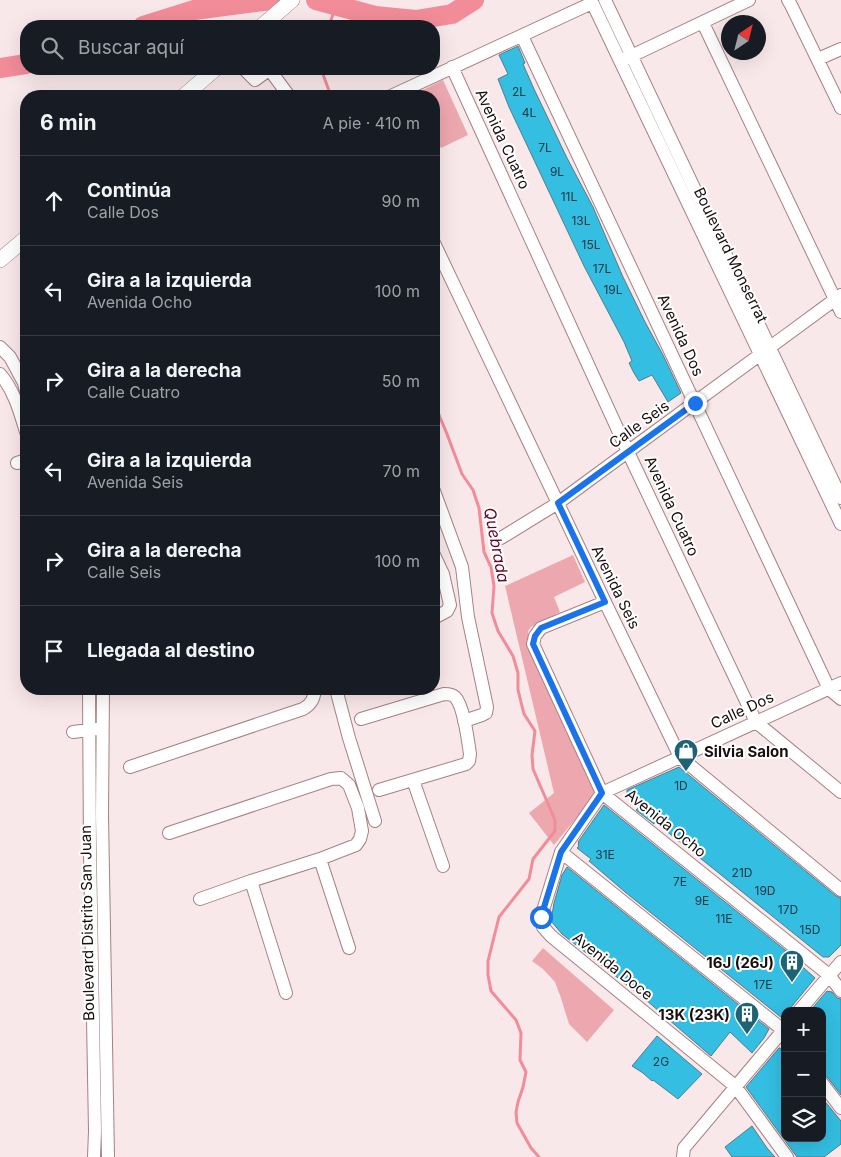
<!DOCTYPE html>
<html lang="es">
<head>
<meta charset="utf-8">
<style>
  :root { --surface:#171b24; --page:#20242c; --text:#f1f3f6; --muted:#9ea1a6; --line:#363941 }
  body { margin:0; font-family:Inter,sans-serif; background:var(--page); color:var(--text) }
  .controls { position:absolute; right:15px; bottom:15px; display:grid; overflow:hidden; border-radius:10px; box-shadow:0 5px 20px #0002 }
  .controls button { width:45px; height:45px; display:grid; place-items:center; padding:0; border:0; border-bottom:1px solid var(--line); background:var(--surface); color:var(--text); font:25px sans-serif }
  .compass { position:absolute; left:721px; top:15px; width:45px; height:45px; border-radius:50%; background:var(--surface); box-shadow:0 5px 20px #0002; rotate:35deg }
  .stop { position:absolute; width:15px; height:15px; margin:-11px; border:4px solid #1a73e8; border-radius:50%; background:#fff }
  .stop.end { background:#1a73e8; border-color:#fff; box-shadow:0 1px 5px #0008 }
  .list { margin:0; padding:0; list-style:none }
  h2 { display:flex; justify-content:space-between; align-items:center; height:65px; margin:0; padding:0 20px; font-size:21px }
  h2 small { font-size:16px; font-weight:400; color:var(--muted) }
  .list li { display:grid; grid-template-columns:32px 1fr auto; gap:15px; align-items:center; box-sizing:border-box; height:90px; padding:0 20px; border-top:1px solid var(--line) }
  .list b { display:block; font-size:19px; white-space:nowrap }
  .list p { margin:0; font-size:16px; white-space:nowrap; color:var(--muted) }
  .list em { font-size:16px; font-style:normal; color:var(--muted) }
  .icon { flex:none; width:28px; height:28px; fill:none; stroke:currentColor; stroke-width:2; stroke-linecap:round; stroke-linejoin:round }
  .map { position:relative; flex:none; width:841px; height:1157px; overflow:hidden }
  .search { position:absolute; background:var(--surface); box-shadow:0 5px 20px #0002; left:20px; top:20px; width:420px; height:55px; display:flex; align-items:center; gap:12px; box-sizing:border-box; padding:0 18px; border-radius:20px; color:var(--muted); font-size:19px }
  .panel { position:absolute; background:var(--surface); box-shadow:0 5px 20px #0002; left:20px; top:90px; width:420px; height:605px; border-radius:20px }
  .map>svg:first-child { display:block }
  .green { fill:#eda8af }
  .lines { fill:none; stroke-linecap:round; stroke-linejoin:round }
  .stream { stroke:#f28c99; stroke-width:3 }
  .river { stroke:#f28c99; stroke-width:20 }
  .building { fill:#33bee2; stroke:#557c88 }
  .minor-casing { stroke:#a78184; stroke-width:14 }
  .tertiary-casing { stroke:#a78184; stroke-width:16 }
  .minor { stroke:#fff; stroke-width:12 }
  .tertiary { stroke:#fff; stroke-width:15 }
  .route { stroke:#1a73e8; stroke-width:6 }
  .labels { text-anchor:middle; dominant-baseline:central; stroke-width:4; stroke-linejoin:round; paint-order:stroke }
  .number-label { font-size:12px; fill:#203943 }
  .street-label { font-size:15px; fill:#1a0d0e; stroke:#fff }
  .poi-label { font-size:15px; font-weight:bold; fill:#1a0d0e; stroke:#fff; text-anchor:end }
  .water-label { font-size:16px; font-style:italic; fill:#620522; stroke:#fff }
</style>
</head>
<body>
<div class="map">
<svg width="841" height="1157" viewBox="0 0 841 1157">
  <rect width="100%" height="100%" fill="#f9e8e9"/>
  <path class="green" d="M443,80L468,135L441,148L434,136V96H411Z
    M573,555L585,582L554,597L560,612L531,627L528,631V636L597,793L554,845L529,813L554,793L505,586Z
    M543,948L614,1010L587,1042L569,1024L561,998L555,982L543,969L532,961Z"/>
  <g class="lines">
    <path class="stream" d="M329,26L336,5
      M321,69L331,96
      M434,403L447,434L462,474L473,490L479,508L484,552L491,567L494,586L492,613L498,631L513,656L518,673V690L524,714L535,731L532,755L533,769L555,820V831L533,859L529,879L499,917L488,961V975L491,991L516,1020L521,1033L520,1060L526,1072L523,1087L518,1102L516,1112L517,1123L531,1148L539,1157"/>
    <path class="river" d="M316,0L375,16L416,20L452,14L474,0
      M143,26L194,10L271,0
      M0,68L26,64"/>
  </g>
  <path class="building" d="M518,46L525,63L523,64L534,89L567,158L593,207L623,277L645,322L663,355L681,393L668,402L652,375L639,381L634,373L629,363L632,361L624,342L584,266L509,107L498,79L508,74L499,55Z
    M679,767L836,896L841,898V945L829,957H823L715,870L655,822L654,824L636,810L639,807L627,796V790Z
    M604,805L795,958L794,959L815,978L788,1011H785V1014L782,1018L625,892L589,861L591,859L577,848L579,846L578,844L579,843L578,842Z
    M567,867L769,1029L764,1038L752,1053L730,1032L711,1056L646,1000L562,934L551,921L554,903L562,875Z
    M827,991L832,992L837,998L841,999V1095L828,1078L822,1073V1011H810Z
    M657,1036L702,1074L678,1099L653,1080L652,1081L643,1073L632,1066Z
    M779,1048L785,1049V1138H822V1098L841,1121V1144L824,1157H797L746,1087Z
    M752,1126L767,1148L775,1157H732L725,1147Z"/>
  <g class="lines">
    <defs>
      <path id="minor" d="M591,0L841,524
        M605,0L841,498
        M788,0L791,5L841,108
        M703,23L841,312
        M522,36L829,689L841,699
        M625,59L749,0
        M818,59L841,49
        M452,67L628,452L756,722L841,792
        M244,69L255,80L270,69
        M269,69L289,96
        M391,96L592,3
        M434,243L605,602L680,757L841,890
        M0,347L10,357L24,383L26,391
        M0,374C14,390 20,412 26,432
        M17,463L26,460
        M434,491L462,567L468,617L487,707L486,713L482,715L464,721
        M501,538L558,503L841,295
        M434,555L443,574L450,605L447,611L434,618
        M605,602L541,628L535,636L533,644L602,793L829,975L841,991
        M89,689L90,852L95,1131L94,1157
        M103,689L102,815L108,1157
        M336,689L349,738L375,821
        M361,719L444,694C448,694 452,694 455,697C464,706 468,741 470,754L469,761L466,764L379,790
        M73,732L97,729
        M130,767L303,709C312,704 314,698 315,689
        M413,780L443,866
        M169,833L331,779L341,778L349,785L358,808L362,831L360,839L356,845L320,859L251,881L200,899
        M561,852L783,1030L785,1033
        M320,859L349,948
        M251,881L286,993
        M799,1011L841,962
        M822,1083L841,1108
        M683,1157L684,1148L785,1028
        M787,1157L735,1086L551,936L543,927L541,917L561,852L602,793L841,683"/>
      <path id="tertiary" d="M262,26L292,0
        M184,96L215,69
        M0,260L26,238"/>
    </defs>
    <use href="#minor" class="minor-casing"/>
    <use href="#tertiary" class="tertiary-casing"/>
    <use href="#minor" class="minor"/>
    <use href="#tertiary" class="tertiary"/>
  </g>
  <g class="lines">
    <path class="route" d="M541,917L561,852L602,793L533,644L535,636L541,628L605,602L558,503L695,403"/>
  </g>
  <defs>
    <symbol id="shop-pin" viewBox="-11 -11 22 30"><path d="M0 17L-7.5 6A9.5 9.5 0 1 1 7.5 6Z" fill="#1e6275" stroke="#fff"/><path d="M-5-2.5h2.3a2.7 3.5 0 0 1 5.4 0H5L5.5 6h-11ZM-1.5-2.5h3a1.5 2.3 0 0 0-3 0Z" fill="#fff"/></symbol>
    <symbol id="building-pin" viewBox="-11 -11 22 30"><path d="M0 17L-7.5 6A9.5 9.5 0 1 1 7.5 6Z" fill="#1e6275" stroke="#fff"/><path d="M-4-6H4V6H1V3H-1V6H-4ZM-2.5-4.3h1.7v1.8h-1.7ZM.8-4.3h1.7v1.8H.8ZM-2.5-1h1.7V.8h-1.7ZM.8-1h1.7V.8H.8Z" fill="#fff"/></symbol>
  </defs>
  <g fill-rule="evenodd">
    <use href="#shop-pin" x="672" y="737" width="28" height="38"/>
    <use href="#building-pin" x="778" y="948" width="28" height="38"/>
    <use href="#building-pin" x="733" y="1000" width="28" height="38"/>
  </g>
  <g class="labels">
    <g class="number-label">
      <text x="519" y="91">2L</text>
      <text x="529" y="112">4L</text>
      <text x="545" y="147">7L</text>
      <text x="557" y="171">9L</text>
      <text x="569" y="196">11L</text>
      <text x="581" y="220">13L</text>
      <text x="591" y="244">15L</text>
      <text x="602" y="268">17L</text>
      <text x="613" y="289">19L</text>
      <text x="681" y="785">1D</text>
      <text x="605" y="854">31E</text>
      <text x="742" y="872">21D</text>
      <text x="680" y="881">7E</text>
      <text x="765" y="890">19D</text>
      <text x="702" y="900">9E</text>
      <text x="788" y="909">17D</text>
      <text x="724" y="918">11E</text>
      <text x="810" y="929">15D</text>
      <text x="763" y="984">17E</text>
      <text x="661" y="1061">2G</text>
    </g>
    <g class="street-label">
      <text transform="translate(503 139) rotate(65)">Avenida Cuatro</text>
      <text transform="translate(731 255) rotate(64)">Boulevard Monserrat</text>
      <text transform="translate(681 335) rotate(65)">Avenida Dos</text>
      <text transform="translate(639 424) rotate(-36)">Calle Seis</text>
      <text transform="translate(672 506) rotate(65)">Avenida Cuatro</text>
      <text transform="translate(616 587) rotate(64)">Avenida Seis</text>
      <text transform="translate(742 710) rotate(-25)">Calle Dos</text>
      <text transform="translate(666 823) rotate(39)">Avenida Ocho</text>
      <text transform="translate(87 923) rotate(-91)">Boulevard Distrito San Juan</text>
      <text transform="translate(613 966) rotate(39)">Avenida Doce</text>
    </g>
    <g class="poi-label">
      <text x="704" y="751" text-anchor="start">Silvia Salon</text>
      <text x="774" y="962">16J (26J)</text>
      <text x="730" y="1014">13K (23K)</text>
    </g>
    <g class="water-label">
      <text transform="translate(497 545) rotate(79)">Quebrada</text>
    </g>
  </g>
</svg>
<div class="controls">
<button>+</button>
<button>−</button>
<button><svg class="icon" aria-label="layers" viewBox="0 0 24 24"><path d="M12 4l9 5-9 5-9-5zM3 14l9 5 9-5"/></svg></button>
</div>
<svg class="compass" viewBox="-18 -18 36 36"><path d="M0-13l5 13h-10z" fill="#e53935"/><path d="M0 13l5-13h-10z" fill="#9ea1a6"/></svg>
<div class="stop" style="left:541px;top:917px"></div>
<div class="stop end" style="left:695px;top:403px"></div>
<div class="search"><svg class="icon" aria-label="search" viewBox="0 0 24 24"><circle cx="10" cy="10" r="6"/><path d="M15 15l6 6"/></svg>Buscar aquí</div>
<section class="panel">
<h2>6 min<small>A pie · 410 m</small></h2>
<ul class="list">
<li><svg class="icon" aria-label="ahead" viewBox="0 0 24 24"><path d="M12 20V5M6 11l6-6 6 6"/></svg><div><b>Continúa</b><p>Calle Dos</p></div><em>90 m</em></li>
<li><svg class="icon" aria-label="left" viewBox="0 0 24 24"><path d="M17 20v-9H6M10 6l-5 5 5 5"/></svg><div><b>Gira a la izquierda</b><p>Avenida Ocho</p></div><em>100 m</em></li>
<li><svg class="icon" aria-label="right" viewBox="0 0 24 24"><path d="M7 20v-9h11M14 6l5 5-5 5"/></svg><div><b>Gira a la derecha</b><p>Calle Cuatro</p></div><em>50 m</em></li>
<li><svg class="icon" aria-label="left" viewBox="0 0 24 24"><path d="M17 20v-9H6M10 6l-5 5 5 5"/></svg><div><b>Gira a la izquierda</b><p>Avenida Seis</p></div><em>70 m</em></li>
<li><svg class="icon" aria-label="right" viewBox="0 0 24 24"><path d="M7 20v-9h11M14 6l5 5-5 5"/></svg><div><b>Gira a la derecha</b><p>Calle Seis</p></div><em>100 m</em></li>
<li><svg class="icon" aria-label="arrive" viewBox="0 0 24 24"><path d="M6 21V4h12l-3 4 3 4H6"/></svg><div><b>Llegada al destino</b></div></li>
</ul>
</section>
</div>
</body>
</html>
